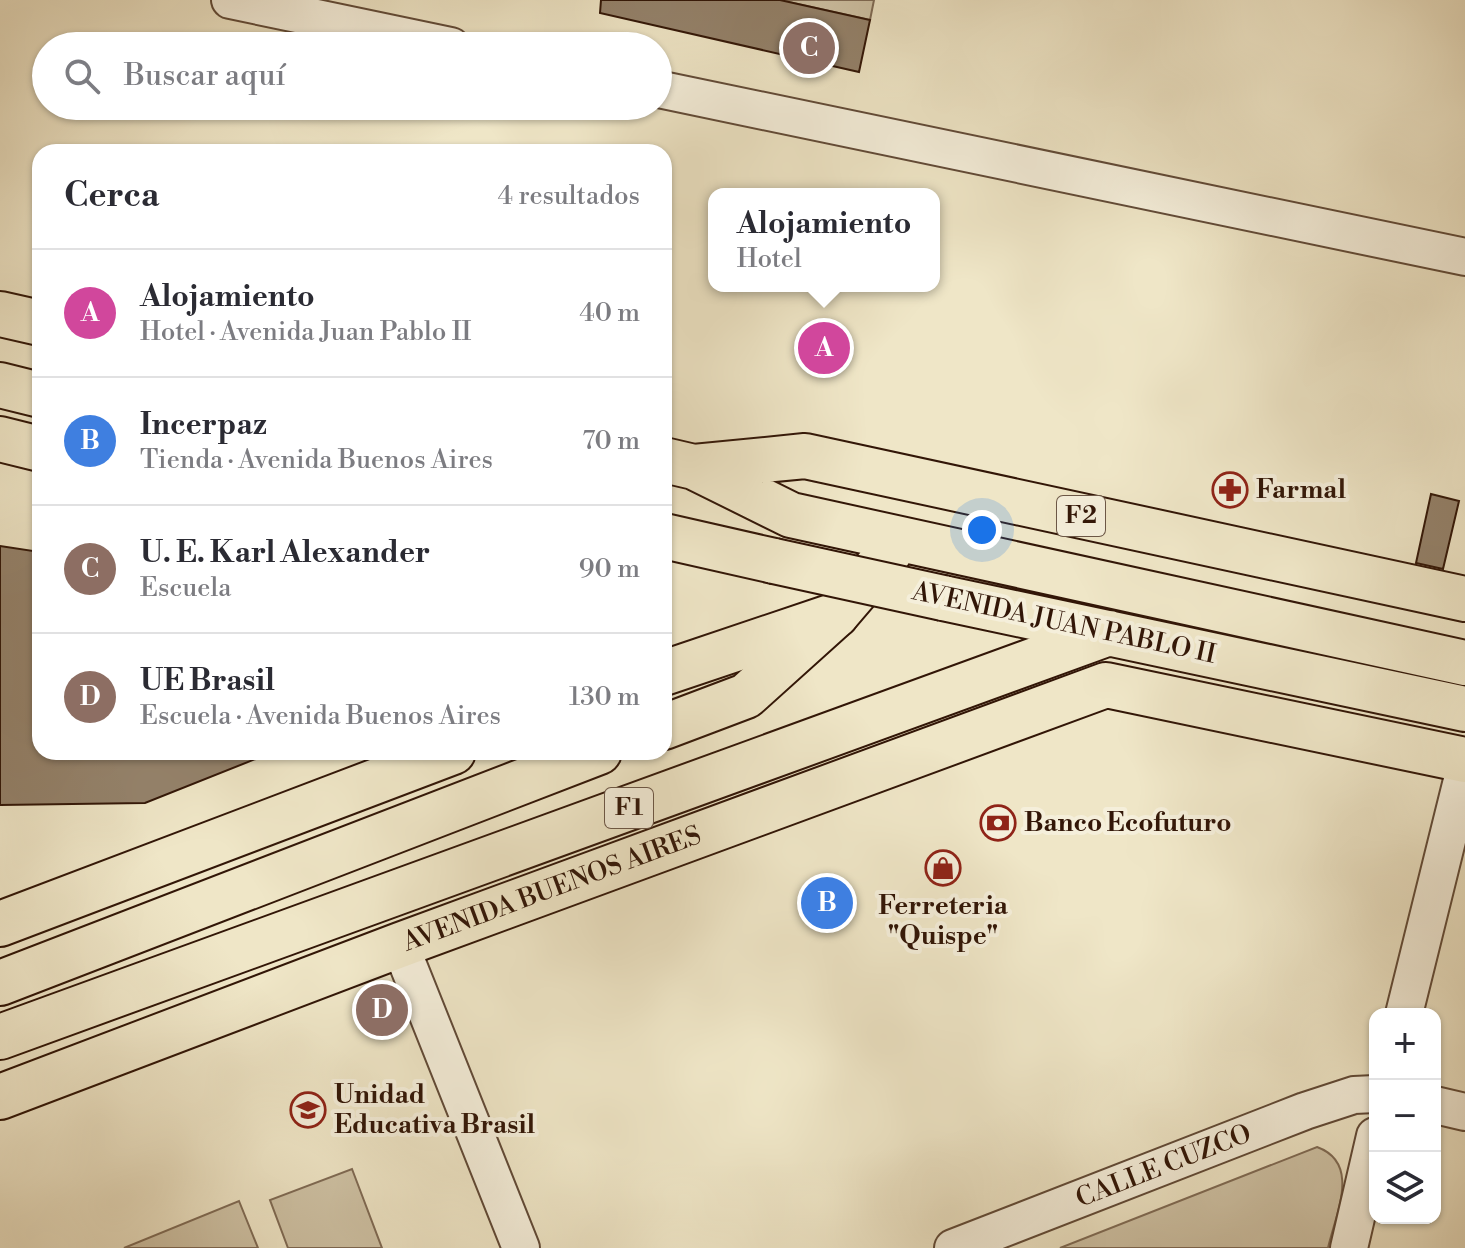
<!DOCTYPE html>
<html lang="es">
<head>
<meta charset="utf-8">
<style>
  :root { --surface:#fff; --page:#f7f7f7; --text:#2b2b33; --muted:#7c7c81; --line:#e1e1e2; --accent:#ea580c }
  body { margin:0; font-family:"Libre Bodoni",serif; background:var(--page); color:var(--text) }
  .controls { position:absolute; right:24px; bottom:24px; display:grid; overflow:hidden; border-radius:16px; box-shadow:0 2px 6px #0004 }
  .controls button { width:72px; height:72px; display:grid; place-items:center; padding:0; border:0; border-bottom:2px solid var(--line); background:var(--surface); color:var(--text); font:40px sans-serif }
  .you { position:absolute; left:982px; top:530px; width:28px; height:28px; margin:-20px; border:6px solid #fff; border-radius:50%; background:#1a73e8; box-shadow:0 0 0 12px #1a73e833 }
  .badge { display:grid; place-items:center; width:52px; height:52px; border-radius:50%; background:var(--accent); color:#fff; font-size:26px; font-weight:700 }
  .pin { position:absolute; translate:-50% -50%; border:4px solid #fff; box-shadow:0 2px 8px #0006 }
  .popup { position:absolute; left:708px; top:188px; width:232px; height:104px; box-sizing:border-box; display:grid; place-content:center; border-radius:16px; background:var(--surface); filter:drop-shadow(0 2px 6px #0005); font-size:26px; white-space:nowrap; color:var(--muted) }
  .popup b { font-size:30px; color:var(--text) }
  .popup::after { content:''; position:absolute; left:50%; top:100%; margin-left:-16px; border:16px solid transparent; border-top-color:var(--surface) }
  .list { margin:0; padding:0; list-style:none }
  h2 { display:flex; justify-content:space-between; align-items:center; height:104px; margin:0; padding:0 32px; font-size:34px }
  h2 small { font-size:26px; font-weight:400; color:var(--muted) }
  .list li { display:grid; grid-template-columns:52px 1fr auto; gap:24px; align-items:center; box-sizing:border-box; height:128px; padding:0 32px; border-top:2px solid var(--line) }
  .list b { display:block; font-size:30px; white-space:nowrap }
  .list p { margin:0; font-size:26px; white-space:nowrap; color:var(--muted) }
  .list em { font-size:26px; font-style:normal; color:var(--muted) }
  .icon { flex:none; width:44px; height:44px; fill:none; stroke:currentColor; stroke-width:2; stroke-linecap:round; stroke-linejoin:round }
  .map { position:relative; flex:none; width:1465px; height:1248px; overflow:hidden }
  .search { position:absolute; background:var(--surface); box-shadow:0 2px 6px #0004; left:32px; top:32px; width:640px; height:88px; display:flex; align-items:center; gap:20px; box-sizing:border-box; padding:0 28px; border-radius:44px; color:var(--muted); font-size:30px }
  .panel { position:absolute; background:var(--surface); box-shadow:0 2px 6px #0004; left:32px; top:144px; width:640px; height:616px; border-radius:24px }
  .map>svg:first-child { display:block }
  .park { fill:#cfc3a6; stroke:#806c56; stroke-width:2 }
  .building { fill:#94826b; stroke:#321607; stroke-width:2 }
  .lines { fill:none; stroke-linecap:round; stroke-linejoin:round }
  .street-casing { stroke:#614a37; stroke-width:40 }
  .primary-casing { stroke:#321607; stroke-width:48 }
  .highway-casing { stroke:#321607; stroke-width:48 }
  .street { stroke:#f5efdb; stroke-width:36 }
  .primary { stroke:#efe6c7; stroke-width:44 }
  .highway { stroke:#efe6c7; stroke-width:44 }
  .highway-bridge-casing { stroke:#321607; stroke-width:48; stroke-linecap:butt }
  .highway-bridge { stroke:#efe6c7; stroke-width:44 }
  .labels { text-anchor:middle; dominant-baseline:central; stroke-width:8; stroke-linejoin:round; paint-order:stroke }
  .shield { fill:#f5efdb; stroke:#6c5747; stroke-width:2 }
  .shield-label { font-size:24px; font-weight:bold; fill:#321607 }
  .poi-label { font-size:26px; font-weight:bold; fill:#321607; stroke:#f5efdb; text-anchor:start }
  .street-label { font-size:26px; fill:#321607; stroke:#f5efdb }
</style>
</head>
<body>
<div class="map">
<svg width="1465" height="1248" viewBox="0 0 1465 1248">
  <rect width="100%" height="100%" fill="#efe6c7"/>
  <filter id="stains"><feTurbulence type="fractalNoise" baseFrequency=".0025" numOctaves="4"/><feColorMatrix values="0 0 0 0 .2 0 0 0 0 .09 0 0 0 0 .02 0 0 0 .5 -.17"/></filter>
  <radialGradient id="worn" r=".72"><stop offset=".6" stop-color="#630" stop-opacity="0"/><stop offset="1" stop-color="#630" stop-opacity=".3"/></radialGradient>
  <path class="park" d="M780,0H874L870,20Z
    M1317,1147C1361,1163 1336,1213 1328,1248H1060Z
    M352,1169L382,1248H288L270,1200Z
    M239,1201L258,1248H124Z"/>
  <path class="building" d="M601,0H780L870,20L859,72L600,13Z
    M1431,494L1459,501L1443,569L1416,563Z
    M0,546L40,552V752L268,754L145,803L0,805Z"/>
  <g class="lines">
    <defs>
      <g id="street">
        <path d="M230,0L451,46"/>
        <path d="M658,89L1465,257"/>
        <path d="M400,945L521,1248"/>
        <path d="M1404,1014L1465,768"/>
        <path d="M1435,1105L1465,1112"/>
        <path id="s1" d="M953,1248L1305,1111L1354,1095L1375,1094"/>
        <path d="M1349,1248L1375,1136"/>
      </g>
      <g id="primary">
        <path d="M664,673L836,615"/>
        <path d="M0,924L453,752"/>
        <path id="s2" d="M0,1097L400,945L1106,685L1465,760"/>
      </g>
      <path id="highway" d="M0,314L40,323
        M0,385L40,395
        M0,439L40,449
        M664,460L694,467L805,456L1465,599
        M694,467L791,515L1465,663
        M664,536L774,561
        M943,598L1465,709
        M664,727L746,696L836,615L889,553
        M0,983L599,752
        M0,1037L1109,633"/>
    </defs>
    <use href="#street" class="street-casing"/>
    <use href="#primary" class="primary-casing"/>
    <use href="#highway" class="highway-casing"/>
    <use href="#street" class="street"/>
    <use href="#primary" class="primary"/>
    <use href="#highway" class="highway"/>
    <defs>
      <path id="highway-bridge" d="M774,561L943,598"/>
    </defs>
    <use href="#highway-bridge" class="highway-bridge-casing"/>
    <use href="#highway-bridge" class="highway-bridge"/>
  </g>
  <defs>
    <symbol id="pharmacy-ring" viewBox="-11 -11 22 22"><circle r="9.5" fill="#f5efdb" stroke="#8f2418" stroke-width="1.5"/><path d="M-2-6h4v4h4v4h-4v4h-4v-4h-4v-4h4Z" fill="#8f2418"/></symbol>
    <symbol id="bank-ring" viewBox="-11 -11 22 22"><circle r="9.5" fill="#f5efdb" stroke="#8f2418" stroke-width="1.5"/><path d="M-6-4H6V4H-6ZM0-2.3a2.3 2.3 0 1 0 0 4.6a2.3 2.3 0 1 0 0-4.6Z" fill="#8f2418"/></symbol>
    <symbol id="shop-ring" viewBox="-11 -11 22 22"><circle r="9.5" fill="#f5efdb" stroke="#8f2418" stroke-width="1.5"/><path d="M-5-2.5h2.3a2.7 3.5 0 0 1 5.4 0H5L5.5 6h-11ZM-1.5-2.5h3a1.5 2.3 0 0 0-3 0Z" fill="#8f2418"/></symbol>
    <symbol id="school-ring" viewBox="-11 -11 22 22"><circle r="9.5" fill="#f5efdb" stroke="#8f2418" stroke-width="1.5"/><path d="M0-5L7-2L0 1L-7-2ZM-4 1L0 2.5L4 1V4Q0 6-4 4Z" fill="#8f2418"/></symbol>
  </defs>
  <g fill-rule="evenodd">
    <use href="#pharmacy-ring" x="1210" y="470" width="40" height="40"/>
    <use href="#bank-ring" x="978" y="803" width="40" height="40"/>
    <use href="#shop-ring" x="923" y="848" width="40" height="40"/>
    <use href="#school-ring" x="288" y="1090" width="40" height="40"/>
  </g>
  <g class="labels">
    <g class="shield">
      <rect x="1057" y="496" width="48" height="40" rx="6"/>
      <rect x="605" y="788" width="48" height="40" rx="6"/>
    </g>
    <g class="shield-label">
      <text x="1081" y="516">F2</text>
      <text x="629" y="808">F1</text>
    </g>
    <g class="poi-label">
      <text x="1256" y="490">Farmal</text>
      <text x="1024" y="823">Banco Ecofuturo</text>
      <text x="943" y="906" text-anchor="middle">Ferreteria<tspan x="943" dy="30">"Quispe"</tspan></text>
      <text x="334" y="1095">Unidad<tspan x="334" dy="30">Educativa Brasil</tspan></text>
    </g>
    <g class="street-label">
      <text transform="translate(1064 623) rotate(12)">AVENIDA JUAN PABLO II</text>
      <text stroke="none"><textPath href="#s2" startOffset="590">AVENIDA BUENOS AIRES</textPath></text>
      <text stroke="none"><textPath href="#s1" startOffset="226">CALLE CUZCO</textPath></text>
    </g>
  </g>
  <rect width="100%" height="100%" filter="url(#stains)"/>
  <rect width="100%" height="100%" fill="url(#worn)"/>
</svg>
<div class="controls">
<button>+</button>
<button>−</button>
<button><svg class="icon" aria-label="layers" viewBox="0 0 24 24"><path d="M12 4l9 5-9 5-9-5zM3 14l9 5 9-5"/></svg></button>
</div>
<div class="you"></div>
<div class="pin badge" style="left:824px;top:348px;background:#d1479c">A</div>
<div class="popup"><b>Alojamiento</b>Hotel</div>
<div class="pin badge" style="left:827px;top:903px;background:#3f7fe0">B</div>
<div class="pin badge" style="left:809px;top:48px;background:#8d6e63">C</div>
<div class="pin badge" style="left:382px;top:1010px;background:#8d6e63">D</div>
<div class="search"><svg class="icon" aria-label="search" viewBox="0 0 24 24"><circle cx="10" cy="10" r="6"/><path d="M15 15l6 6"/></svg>Buscar aquí</div>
<section class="panel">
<h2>Cerca<small>4 resultados</small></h2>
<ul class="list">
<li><span class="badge" style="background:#d1479c">A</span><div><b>Alojamiento</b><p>Hotel · Avenida Juan Pablo II</p></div><em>40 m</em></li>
<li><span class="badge" style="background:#3f7fe0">B</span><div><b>Incerpaz</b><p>Tienda · Avenida Buenos Aires</p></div><em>70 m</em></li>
<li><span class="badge" style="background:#8d6e63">C</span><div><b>U. E. Karl Alexander</b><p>Escuela</p></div><em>90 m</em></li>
<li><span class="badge" style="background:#8d6e63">D</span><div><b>UE Brasil</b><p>Escuela · Avenida Buenos Aires</p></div><em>130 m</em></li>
</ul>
</section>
</div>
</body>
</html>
